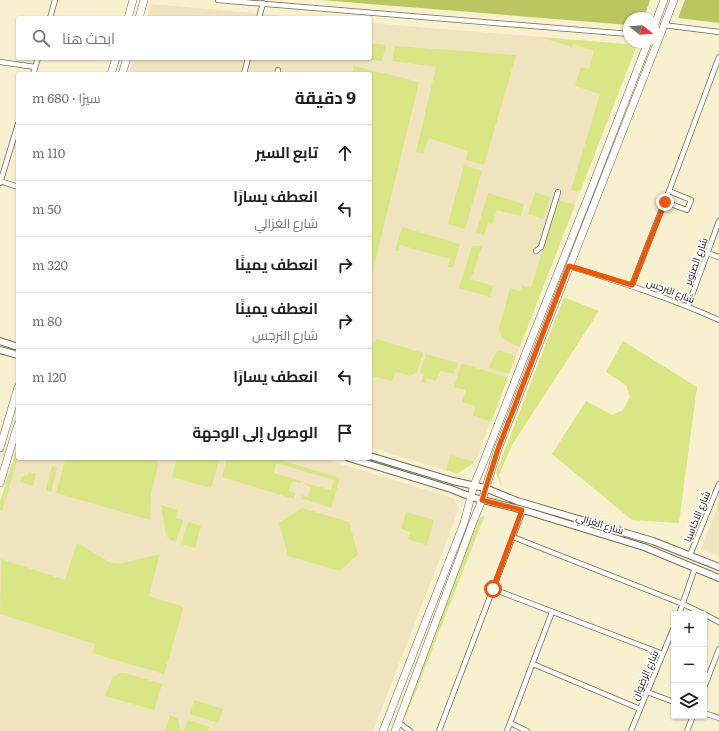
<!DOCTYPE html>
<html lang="ar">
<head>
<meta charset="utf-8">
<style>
  :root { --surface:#fff; --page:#f6f6f6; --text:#202124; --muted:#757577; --line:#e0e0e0 }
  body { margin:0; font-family:Literata,Cairo,serif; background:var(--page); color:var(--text); direction:rtl }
  .controls { position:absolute; right:12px; bottom:12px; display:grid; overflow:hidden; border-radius:4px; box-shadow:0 1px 3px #0004 }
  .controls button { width:36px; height:36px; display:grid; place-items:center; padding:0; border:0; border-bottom:1px solid var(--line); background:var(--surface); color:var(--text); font:20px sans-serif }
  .compass { position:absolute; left:623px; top:12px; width:36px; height:36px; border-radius:50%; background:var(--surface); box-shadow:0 1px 3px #0004; rotate:107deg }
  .stop { position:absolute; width:12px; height:12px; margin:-9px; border:3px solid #ea580c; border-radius:50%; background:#fff }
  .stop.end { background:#ea580c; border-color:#fff; box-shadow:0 1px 4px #0008 }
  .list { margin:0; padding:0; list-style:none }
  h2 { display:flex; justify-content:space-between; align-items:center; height:52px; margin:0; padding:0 16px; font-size:17px }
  h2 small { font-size:13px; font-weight:400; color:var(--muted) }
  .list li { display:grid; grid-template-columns:26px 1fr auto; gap:12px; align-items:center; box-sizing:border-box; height:56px; padding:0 16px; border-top:1px solid var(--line) }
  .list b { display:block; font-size:15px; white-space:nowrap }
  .list p { margin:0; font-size:13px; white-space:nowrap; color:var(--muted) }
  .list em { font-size:13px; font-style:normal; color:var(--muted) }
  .icon { flex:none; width:22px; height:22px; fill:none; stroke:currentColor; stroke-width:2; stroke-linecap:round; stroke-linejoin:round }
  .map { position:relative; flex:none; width:719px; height:731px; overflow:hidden; direction:ltr }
  .search { position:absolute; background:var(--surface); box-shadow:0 1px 3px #0004; left:16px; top:16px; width:356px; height:44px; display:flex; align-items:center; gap:10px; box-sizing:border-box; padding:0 14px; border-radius:4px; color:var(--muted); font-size:15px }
  .panel { position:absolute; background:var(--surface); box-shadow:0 1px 3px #0004; left:16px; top:72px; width:356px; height:388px; border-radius:4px; direction:rtl }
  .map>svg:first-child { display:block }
  .built { fill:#efe4bd }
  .green { fill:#d9e686 }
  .forest { fill:#bac761 }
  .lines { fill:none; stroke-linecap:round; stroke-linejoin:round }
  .street-casing { stroke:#736c4f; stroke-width:6 }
  .secondary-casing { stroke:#736c4f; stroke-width:8 }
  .primary-casing { stroke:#736c4f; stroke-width:8 }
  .street { stroke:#fff; stroke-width:4.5 }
  .secondary { stroke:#fff; stroke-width:6 }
  .primary { stroke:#fff; stroke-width:7 }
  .route { stroke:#ea580c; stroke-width:5 }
  .labels { text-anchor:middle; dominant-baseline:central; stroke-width:3.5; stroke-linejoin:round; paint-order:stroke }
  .street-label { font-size:10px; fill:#19160a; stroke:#fff }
</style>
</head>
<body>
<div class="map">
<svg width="719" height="731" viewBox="0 0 719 731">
  <rect width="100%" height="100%" fill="#f9f0d0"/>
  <path class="built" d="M151,4L309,18H147Z
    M370,23L637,45L475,462L457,474L370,447V74H129L134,58H370Z
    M18,444V458H320L453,498L459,509L373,731H0V502Z
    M719,502V556L701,550Z"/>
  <path class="green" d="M540,37L637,45L580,192L571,190L600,94L575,86L581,67L589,69L594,51L573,44L572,47Z
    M370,43L386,45L382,61L354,58H370Z
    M395,46L516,55L484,165L466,160L468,151L429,138L423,153L416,152L436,67L392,61Z
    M354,66L419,82L370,283V74H352Z
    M464,165L482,171L465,229L448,224Z
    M535,192L550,197L543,219L528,214Z
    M488,193L524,204L521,216L497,210L492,224L488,223L484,235L476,233Z
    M558,200L575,205L520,347C511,344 501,339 499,329L510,288L520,291L522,285L531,288Z
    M402,227L460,244L453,268L448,267L450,259L400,245L398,251H395Z
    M472,246H482L471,279L493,286L490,297L459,288Z
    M564,297L599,311L512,445L499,475L502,487L496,473Z
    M377,339L423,353L417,372L410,376L396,372L392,381L370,376C370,366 368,345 377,339Z
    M623,341L697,387L679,523L632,520L552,454L586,401L612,415L623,410L630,397L626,385L606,372Z
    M501,351L516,356L509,374L489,368L493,358L497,352Z
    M426,354L458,363L454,374L441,371L439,373L436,381L426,378L424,383L421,382L424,374L420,373Z
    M464,364L508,378L491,422L473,415L476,406L462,402L466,390L454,387L461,365Z
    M18,444V458L2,511L0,510V502Z
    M450,455L475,462L457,474L446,470Z
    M66,458H144L156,461L158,466L151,494L150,520L56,493Z
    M177,458L185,461L186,458H220L211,488L172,477Z
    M227,458H274L340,478L331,508L305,499V500L301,499L302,495L308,497L311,487L304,484L305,483L331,490L334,480L276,463L274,473L301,481L300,483L292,481L289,491L295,493L294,499L222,477Z
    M52,466L57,468L51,492L46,490Z
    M29,472L36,474L33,486L20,482L21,477L28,475Z
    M161,505L177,510L176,518L183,520L176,542L170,540L166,535Z
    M302,508L349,522L358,554L340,571L288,556L279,523Z
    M406,512L434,520L427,545L408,539L410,532L401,529Z
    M485,515L405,719L404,717L422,663L475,525L480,518Z
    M188,522L201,526L195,548L181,544Z
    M77,543L111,563L118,564L160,554L149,595L151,597L181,606L183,608V610L164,674L92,653L95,644L0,614L1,559L65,580Z
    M120,673H125L162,684L154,710L105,696L112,678Z
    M194,700L223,709L218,723L190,714Z
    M170,715L178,718L180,731H165Z
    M188,720L210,727L208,731H184Z"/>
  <path class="forest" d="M321,0H650L644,18H629V25Z
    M685,0H719V23L678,18Z"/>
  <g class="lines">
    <defs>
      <path id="street" d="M218,0L629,34
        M50,18L55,0
        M259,18L263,3
        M663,25L719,32
        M0,62L35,67
        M33,74L38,58
        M244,74L248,58
        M277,74L278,70
        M0,181L18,187
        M0,183L18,124
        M665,202L687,210L691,200L669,191
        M536,251L541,247L558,192
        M707,253L719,257
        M569,266C620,282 670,298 719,320
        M632,285L669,191L719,57
        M688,306L719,221
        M513,537L683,604L704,614
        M690,555L719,484
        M493,589L663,654
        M679,614L695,568
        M704,614L719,622
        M533,664L640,709
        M704,688L719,649
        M647,692L674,702
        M704,713L719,718
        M398,722L410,731
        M510,723L527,731
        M439,731L523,510
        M507,731L552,612
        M631,731L674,627
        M687,731L693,716"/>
      <path id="secondary" d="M0,341L18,347
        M0,350L18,355
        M370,456L453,481L485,488L517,501L653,541L719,567
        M349,458L451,489L471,497L523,510L644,547L719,578"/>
      <path id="primary" d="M128,18L133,0
        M139,18L144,0
        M653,29L664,0
        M111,74L116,58
        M122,74L127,58
        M0,448L18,387
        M0,483L18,424
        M383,731L464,523L474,485L482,466L525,355L587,200L648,42
        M395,731L473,522L482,500L498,449L674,0"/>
    </defs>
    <use href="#street" class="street-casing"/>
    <use href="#secondary" class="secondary-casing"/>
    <use href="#primary" class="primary-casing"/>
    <use href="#street" class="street"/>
    <use href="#secondary" class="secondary"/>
    <use href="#primary" class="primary"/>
  </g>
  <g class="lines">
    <path class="route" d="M493,589L522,510L482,500L498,449L569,266L632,285L665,202"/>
  </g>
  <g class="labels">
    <g class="street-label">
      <text transform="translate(695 261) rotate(-70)">شارع الصنوبر</text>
      <text transform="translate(671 290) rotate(21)">شارع النرجس</text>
      <text transform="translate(696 516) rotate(-68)">شارع الاكاسيا</text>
      <text transform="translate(600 523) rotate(17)">شارع الغزالي</text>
      <text transform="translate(644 675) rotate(-67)">شارع الرضوان</text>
    </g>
  </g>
</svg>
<div class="controls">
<button>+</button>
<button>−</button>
<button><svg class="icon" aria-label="layers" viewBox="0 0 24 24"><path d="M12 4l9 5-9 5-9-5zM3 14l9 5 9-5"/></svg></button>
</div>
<svg class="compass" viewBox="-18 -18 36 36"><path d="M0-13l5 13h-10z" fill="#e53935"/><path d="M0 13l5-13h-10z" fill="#757577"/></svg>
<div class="stop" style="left:493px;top:589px"></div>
<div class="stop end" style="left:665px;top:202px"></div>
<div class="search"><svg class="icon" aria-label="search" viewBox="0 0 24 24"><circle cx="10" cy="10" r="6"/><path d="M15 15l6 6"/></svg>ابحث هنا</div>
<section class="panel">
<h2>9 دقيقة<small>سيرًا · 680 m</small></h2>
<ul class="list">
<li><svg class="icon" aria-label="ahead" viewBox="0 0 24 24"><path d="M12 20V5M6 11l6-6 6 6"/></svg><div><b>تابع السير</b></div><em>110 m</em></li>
<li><svg class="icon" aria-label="left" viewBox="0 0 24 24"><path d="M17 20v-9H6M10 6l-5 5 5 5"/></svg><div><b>انعطف يسارًا</b><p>شارع الغزالي</p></div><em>50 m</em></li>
<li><svg class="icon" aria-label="right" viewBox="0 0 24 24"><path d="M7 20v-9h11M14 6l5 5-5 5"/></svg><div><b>انعطف يمينًا</b></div><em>320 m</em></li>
<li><svg class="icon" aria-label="right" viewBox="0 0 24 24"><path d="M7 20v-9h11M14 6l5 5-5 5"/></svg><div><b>انعطف يمينًا</b><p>شارع النرجس</p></div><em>80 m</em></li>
<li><svg class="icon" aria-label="left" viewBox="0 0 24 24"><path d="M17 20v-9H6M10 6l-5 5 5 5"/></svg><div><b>انعطف يسارًا</b></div><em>120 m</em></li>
<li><svg class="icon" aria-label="arrive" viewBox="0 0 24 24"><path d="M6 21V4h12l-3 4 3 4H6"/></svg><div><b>الوصول إلى الوجهة</b></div></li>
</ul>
</section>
</div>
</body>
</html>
